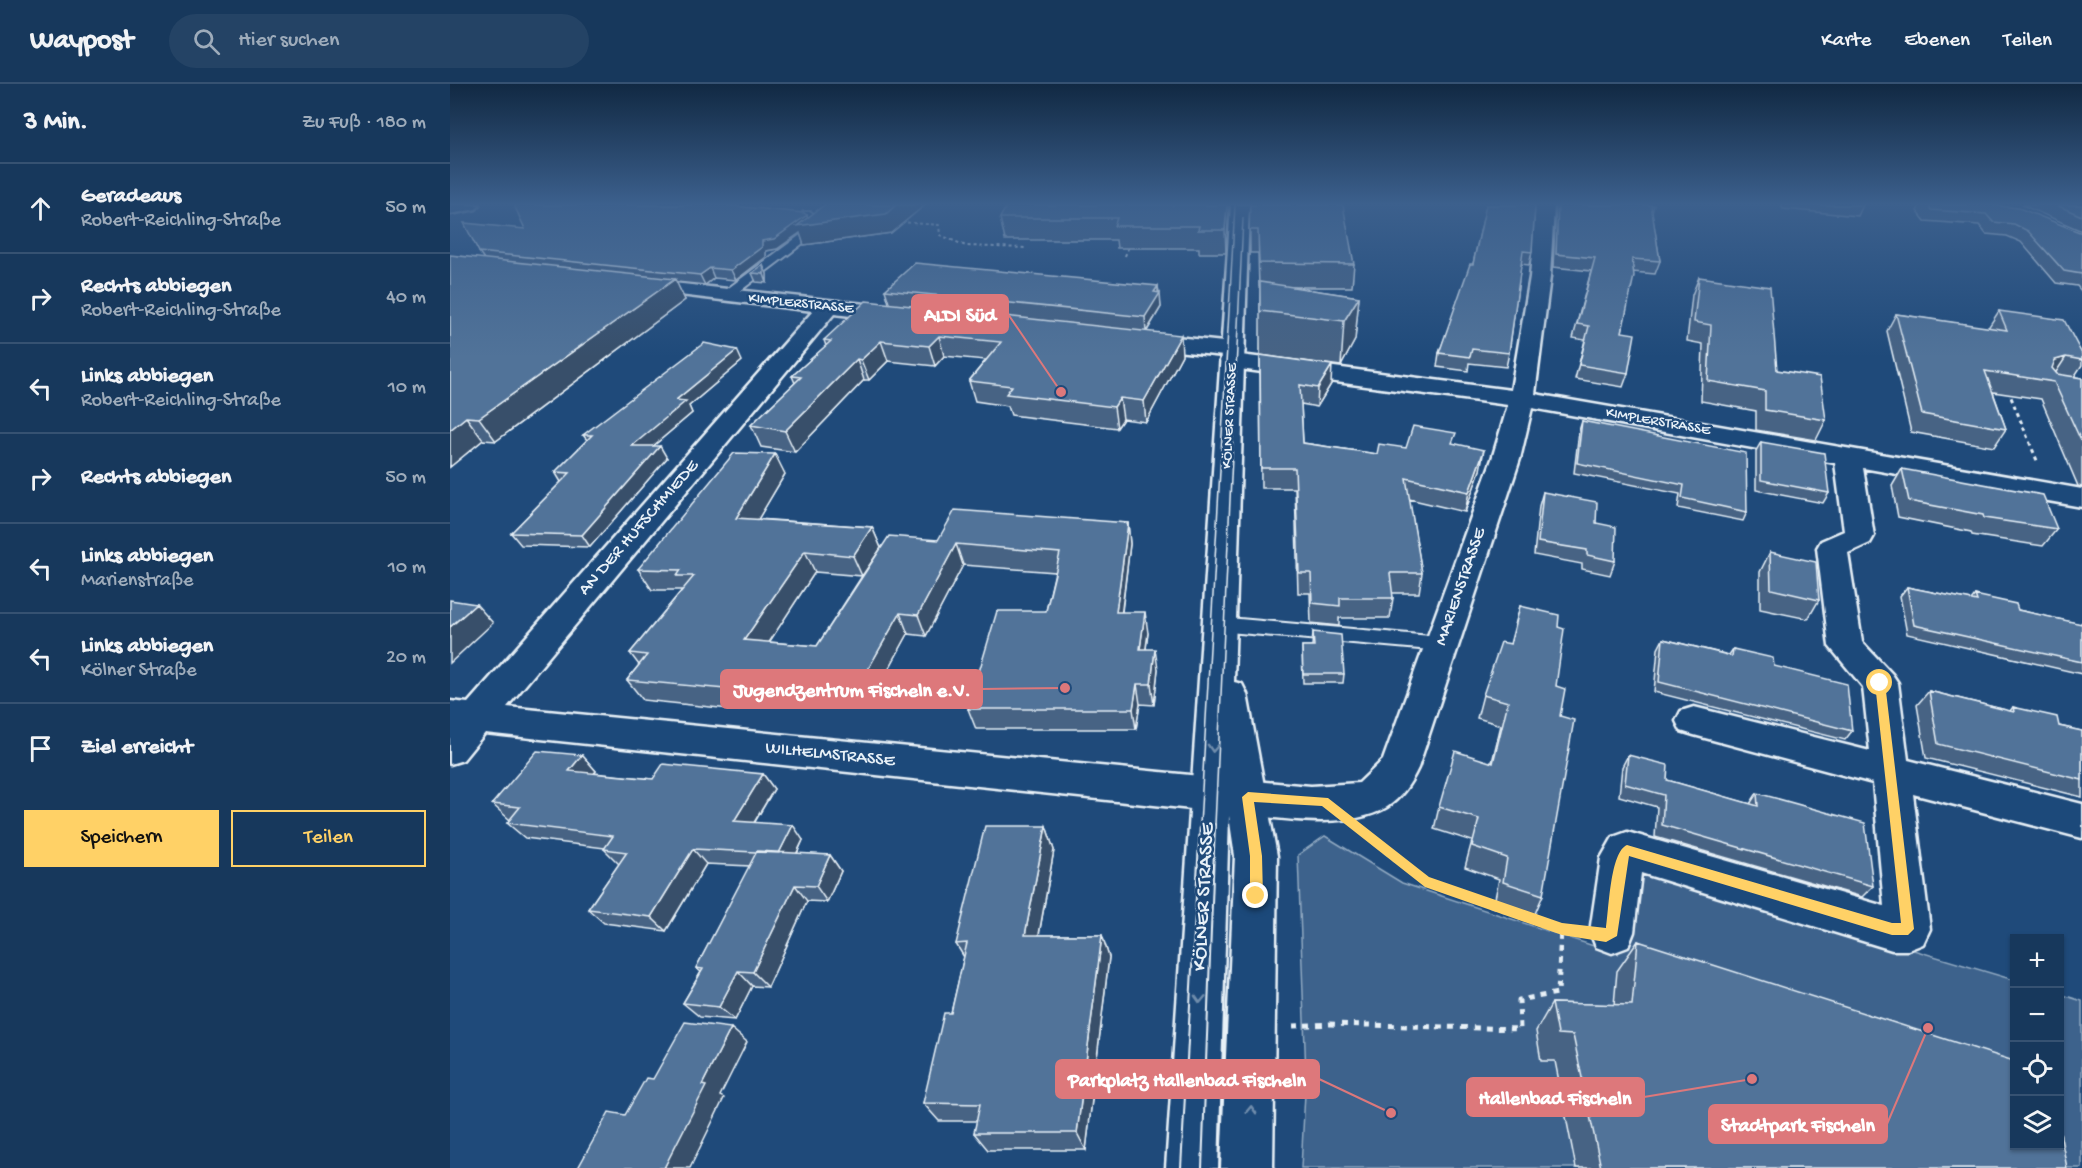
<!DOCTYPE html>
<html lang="de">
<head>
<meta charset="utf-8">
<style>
  :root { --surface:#17385c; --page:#244365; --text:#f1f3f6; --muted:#9eacbb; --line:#365272; --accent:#ffd166 }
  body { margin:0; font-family:"Gochi Hand",sans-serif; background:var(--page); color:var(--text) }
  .controls { position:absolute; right:18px; bottom:18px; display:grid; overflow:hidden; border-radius:0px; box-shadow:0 2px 4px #0004 }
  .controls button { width:54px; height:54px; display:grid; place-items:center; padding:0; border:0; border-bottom:2px solid var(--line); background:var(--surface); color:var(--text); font:30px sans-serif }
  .stop { position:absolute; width:18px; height:18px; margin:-14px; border:4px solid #ffd166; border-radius:50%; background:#fff }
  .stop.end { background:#ffd166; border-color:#fff; box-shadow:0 2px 6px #0008 }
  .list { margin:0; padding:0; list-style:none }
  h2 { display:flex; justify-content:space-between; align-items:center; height:78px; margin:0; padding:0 24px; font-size:26px }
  h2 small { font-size:20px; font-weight:400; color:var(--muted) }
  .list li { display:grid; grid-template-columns:39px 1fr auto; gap:18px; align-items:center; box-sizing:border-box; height:90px; padding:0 24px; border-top:2px solid var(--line) }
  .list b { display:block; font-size:22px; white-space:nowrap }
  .list p { margin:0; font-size:20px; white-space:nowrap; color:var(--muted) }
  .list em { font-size:20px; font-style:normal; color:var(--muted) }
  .actions { display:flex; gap:12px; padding:18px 24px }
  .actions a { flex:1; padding:14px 0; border:2px solid var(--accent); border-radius:0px; text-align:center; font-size:21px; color:var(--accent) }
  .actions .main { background:var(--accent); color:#111 }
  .icon { flex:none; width:33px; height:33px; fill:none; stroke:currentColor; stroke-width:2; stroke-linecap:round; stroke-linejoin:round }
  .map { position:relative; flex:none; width:1632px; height:1084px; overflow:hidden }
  header { display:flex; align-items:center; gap:36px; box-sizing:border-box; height:84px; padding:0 30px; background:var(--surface); border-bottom:2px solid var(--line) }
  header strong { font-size:28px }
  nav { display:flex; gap:33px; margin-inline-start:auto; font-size:21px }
  .search { width:420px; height:54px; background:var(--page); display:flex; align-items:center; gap:15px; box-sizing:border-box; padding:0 21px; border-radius:33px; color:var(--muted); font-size:22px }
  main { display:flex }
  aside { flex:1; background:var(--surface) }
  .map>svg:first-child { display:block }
  .green { fill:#3c628c; stroke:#92aac2; stroke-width:1.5 }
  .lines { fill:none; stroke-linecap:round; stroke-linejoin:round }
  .lane-casing { stroke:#e8f1f8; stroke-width:4 }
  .street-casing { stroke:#e8f1f8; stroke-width:5 }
  .secondary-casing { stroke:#e8f1f8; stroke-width:5 }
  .path-far2 { stroke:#e8f1f8; stroke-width:2; stroke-dasharray:3 3; stroke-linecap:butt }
  .path-far1 { stroke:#e8f1f8; stroke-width:3; stroke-dasharray:4 4; stroke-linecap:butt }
  .path { stroke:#e8f1f8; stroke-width:5; stroke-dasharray:6 6; stroke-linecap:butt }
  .lane { fill:#1f4a7a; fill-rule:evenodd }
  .street { fill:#1f4a7a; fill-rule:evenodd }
  .secondary { fill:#1f4a7a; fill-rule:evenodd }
  .tram-far1 { stroke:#e8f1f8; stroke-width:1.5 }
  .tram { stroke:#e8f1f8; stroke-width:2 }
  .wall { fill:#466384; stroke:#e8f1f8; stroke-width:1.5; fill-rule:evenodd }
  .shaded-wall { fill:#39506b; stroke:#e8f1f8; stroke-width:1.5 }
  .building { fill:#517399; stroke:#e8f1f8; stroke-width:1.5 }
  .oneway { stroke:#6f8dac }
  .route { fill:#ffd166 }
  .labels { text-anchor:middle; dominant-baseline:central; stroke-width:5; stroke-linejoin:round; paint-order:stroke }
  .far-street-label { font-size:15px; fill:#e8f1f8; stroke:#1f4a7a }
  .street-label { font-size:18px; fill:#e8f1f8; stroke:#1f4a7a }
  .near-street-label { font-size:21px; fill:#e8f1f8; stroke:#1f4a7a }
  .leader { fill:none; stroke:#dd787b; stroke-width:2 }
  .callout-dot { fill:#dd787b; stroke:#1f4a7a; stroke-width:2 }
  .callout { fill:#dd787b; stroke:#dd787b; stroke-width:2 }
  .callout-label { font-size:20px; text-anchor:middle; font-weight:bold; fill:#fff }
</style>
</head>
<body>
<header>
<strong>Waypost</strong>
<div class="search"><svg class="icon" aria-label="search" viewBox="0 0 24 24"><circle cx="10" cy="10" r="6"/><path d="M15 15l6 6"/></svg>Hier suchen</div>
<nav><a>Karte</a><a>Ebenen</a><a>Teilen</a></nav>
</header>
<main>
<aside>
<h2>3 Min.<small>Zu Fuß · 180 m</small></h2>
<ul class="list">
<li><svg class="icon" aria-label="ahead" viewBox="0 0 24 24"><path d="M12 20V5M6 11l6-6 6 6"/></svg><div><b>Geradeaus</b><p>Robert-Reichling-Straße</p></div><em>50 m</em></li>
<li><svg class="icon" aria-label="right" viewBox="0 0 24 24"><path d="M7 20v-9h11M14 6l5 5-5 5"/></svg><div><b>Rechts abbiegen</b><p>Robert-Reichling-Straße</p></div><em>40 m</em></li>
<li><svg class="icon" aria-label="left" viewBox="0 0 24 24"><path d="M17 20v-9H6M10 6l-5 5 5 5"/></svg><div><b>Links abbiegen</b><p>Robert-Reichling-Straße</p></div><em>10 m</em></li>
<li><svg class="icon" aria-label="right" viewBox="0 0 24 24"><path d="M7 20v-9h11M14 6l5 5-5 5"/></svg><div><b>Rechts abbiegen</b></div><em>50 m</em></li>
<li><svg class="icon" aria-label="left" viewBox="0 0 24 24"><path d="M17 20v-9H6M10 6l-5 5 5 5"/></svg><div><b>Links abbiegen</b><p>Marienstraße</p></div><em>10 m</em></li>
<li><svg class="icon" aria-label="left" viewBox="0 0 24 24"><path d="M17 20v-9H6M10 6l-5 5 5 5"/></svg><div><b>Links abbiegen</b><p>Kölner Straße</p></div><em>20 m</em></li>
<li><svg class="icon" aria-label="arrive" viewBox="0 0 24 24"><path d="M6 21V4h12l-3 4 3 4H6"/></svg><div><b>Ziel erreicht</b></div></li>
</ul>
<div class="actions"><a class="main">Speichern</a><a>Teilen</a></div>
</aside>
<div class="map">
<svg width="1632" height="1084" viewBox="0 0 1632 1084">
  <rect width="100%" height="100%" fill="#1f4a7a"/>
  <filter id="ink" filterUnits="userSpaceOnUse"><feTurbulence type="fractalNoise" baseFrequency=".0167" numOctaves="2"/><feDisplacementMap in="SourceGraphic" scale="12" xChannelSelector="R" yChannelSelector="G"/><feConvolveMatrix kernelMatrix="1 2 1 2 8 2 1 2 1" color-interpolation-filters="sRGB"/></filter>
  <g filter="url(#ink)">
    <path class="green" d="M875,752L952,799L1168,870L1192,785L1564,896V1062H1610V910L1632,917V1084H851L856,991L848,771Z"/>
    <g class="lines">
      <defs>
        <path id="lane" d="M353,128H361L377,141L281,214H273V208L364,141L353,132Z
          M767,533L992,553L999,555L1002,560L999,565L992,567L767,547L760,545L757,540L760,535Z"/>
        <path id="street" d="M1086,121H1104L1100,193L1085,310L1632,405V423L1413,384L1424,452L1420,459L1398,469L1412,558L1442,590L1448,599L1458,676L1632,720V754L1463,710L1480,845L1473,860L1458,866H1442L1191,789L1184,848L1178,863L1162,869L1146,863L1140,848L1151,774L1163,753L1177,748L1434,822L1423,699L1244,651L1231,647L1226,637L1231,627L1244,623L1420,667L1413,603L1379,562L1367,464L1371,457L1394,447L1385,379L1082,324L1070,375L968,684C961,699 951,714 937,723C893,750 809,730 760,727L35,649L13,676L0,680V617L18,619L363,227L180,205L177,201L180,197L187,195L452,224L460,226L463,231L460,236L452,238L384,230L57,623L760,693L861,702L909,699L933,676L1042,375L1058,321L782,284L774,282L770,277L774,272L688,263L680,261L677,256L680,251L688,249L783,259L791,261L795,266L791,271L1061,306L1080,193Z"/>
        <path id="secondary" d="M0,121H29L26,125L0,130Z
          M781,121H799L784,598L792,600L797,610L827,772L823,1084H771L785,772L779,732L768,1084H716Z"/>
      </defs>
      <use href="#lane" class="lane-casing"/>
      <use href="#street" class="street-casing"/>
      <use href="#secondary" class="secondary-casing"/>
      <path class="path-far2" d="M451,138L489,141L490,151L516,162L577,164
        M675,172L679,162"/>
      <path class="path-far1" d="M1558,306L1588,379"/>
      <path class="path" d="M916,751L975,798L1111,845L1124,847
        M843,942L880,940L1070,945L1069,916L1108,909L1111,845"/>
      <use href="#lane" class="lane"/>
      <use href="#street" class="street"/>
      <use href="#secondary" class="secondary"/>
      <path class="tram-far1" d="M750,741L785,121
        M765,741L793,134"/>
      <path class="tram" d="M731,1084L750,740
        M752,1084L765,740"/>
    </g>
    <path class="wall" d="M557,121H779L776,169H749V164H667L666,156H555L550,134Z
      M800,121L904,180L902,203H842L909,213L905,256L891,282L810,271V203H809L808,169H800Z
      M1036,121L1082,168L1079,181L1071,180L1059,269L1056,283L1019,279L1018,287L987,283L989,269L1023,180Z
      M1106,121H1204L1202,129L1210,177L1205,190L1183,188L1172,248L1178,289L1173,303L1125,295L1135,256L1123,254L1141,187L1103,183Z
      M1331,121H1413L1408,132L1333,125Z
      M1470,121H1540L1632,149V208L1627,202L1606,199L1571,158L1557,152L1536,150L1529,141L1475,137L1467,127Z
      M1572,121H1632V147Z
      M357,131L358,134L441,149L354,161L350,149L327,165L316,167V173L286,196L264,194L255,201L226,198L235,216L46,357L33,356L0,383L34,175L29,168L75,145Z
      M302,189L317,190V199L306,198Z
      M1249,193L1327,286L1376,336L1366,356L1306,346V327L1251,317L1253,260L1237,257L1242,211Z
      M708,202L711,223L697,247L732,271L696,338L673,335L667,344L561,331L558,322L525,317L519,297L536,276L494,272L485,282L438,277L419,296H414L345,368L311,363L301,341L345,299L342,292L376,262L374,256L439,219L435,206Z
      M1549,227L1632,270V281L1624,293L1632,294V403L1628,402L1591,315L1543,308L1556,345L1544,363L1461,348L1437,247L1446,230L1538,244Z
      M810,271L881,300L867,323L851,320L853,359L927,370L956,364L1004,360L1030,386L1015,428L959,415L972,489L969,509H942L943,514L940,534H889V542L861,539L860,509H848L845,404H811Z
      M292,277L239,322L242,329L203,362L217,374L140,463L71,461L61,449L111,398L105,388L137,356L133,351Z
      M1132,337L1297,428L1293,437L1228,424L1230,410L1124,389L1129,347Z
      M1311,358L1379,409L1373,419L1306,406V367Z
      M1452,385L1607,445L1593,462L1522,451L1521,448L1448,433L1442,402Z
      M335,390L308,435L422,443L431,464L488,456L678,439L680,460L672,528L698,549L696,565L708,585L704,621L690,620L686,645H526L518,625L596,527L605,488L513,481L476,552L458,550L419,621L300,608L289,626L193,616L177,596L189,581L180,569L232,506H202L188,485ZM365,488L412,492L367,562L319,558Z
      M1093,408L1146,439L1165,477L1160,491L1132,485V480L1084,471L1089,422Z
      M1320,468L1369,516L1358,535L1310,525V488Z
      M1457,503L1521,516L1525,511L1568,526L1630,540L1632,538V590L1457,550L1450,512Z
      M1070,522L1108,543L1106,602L1110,632L1093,811L1084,832L1044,819L1049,795L1015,783L1022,757L984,745L989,723L1042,678L1051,641L1027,634L1033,611L1060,560Z
      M863,548L894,590L893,599H853L852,562H862Z
      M1213,555L1279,571L1283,565L1324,582L1402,647L1395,656L1204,608L1208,565Z
      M1479,607L1560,627L1563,623L1609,642L1632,647V713L1476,674L1467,621Z
      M132,671L146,687L144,689L203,695L313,690L324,705L305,738L353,756L347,770L380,771L391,787L377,818L357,817L318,903L302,902L285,936L250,933L233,919L251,888L246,884L300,782L256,780L216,847L154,839L138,825L169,780L154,765L155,764L75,754L57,739L60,736L42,720Z
      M1178,671L1217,696L1300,720L1307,709L1423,802L1412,813L1205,753L1207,723L1169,712L1172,683Z
      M596,742L604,766L589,851H652L659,873L636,1066H538L524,1049L527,1037H489L473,1019L501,929L514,873L506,860Z
      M1188,857L1617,1084H1126L1105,977H1091L1086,947L1102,919L1164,921L1167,887Z"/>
    <path class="shaded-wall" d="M446,121H475L441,149L354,161L350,149L327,165L316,167V173L286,196L281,186L312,157L357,131L360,140Z
      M777,121H779L776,169L775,146Z
      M313,181L317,190V199L314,190Z
      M260,184L264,194L255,201L250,191Z
      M225,195L235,216L46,357L29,334Z
      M708,202V211L710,209L711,223L696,248L695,233L704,208Z
      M909,213L905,256L891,282L894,237Z
      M731,251L732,271L696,338L694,317Z
      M489,252L494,272L485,282L479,262Z
      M431,257L438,277L419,296L411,276Z
      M287,266L292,277L239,322L242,329L189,374L182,362L226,316Z
      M1616,273L1604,291L1593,294L1605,276Z
      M407,275L414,296L345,368L335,347Z
      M882,281L881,300L867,323L868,304Z
      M670,314L673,335L667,344L664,323Z
      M16,333L33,356L0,383V346Z
      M210,362L217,374L140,463L132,451Z
      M1034,366L1030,386L1015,428L1019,408Z
      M325,370L335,390L297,454L286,434Z
      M678,439L680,460L669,549L666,528Z
      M422,443L431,464L412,492L403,472Z
      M506,460L513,481L476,552L468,531Z
      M355,467L365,488L307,577L294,556Z
      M26,520L43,539L0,579V543Z
      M695,528L698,549L693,585L690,565Z
      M450,529L458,550L419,621L409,601Z
      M705,565L708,585L704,621L701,600Z
      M287,588L300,608L289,626L275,605Z
      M687,600L690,620L686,645L683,625Z
      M132,671L146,687L134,702L119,687Z
      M313,690L324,705L296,752L284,737Z
      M343,741L353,756L340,783L329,769Z
      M596,742L604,766L585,873L575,851Z
      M243,765L256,780L216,847L201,833Z
      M380,771L391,787L377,818L366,802Z
      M345,801L357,817L318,903L303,888Z
      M652,851L659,873L636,1066L627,1049Z
      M288,887L302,902L285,936L269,923Z
      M281,944L297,958L270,1012L274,1014L240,1084H214L252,1001Z"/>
    <path class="building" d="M64,121H274L354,129L357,131L324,155L312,157V163L281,186L260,184L250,191L29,168L14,139L75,145Z
      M374,121H446L436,130L347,142Z
      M557,121H777L775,146H748L749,142H664L667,134H550Z
      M800,121H893L904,180L809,179L808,146H799Z
      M1036,121H1085L1082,168L1073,167L1059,269L1022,265L1020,273L989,269L1020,180H1023Z
      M1108,121H1201L1210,177L1182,175L1184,192L1172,248L1185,250L1178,289L1129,281L1139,242L1127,240L1145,174L1106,170Z
      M1478,121H1540L1569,124L1632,149V190L1614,187L1578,147L1564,140L1543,138L1536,130L1481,126Z
      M1606,121H1632V132Z
      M0,171L225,195L29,334L16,333L0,346Z
      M465,179L708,202L704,208L710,209L695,233L435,206Z
      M313,181L314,190L302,189Z
      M1249,193L1320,203L1327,286L1370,293L1376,336L1315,326V307L1258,297L1261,241L1244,238Z
      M810,198L909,213L894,237L810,227Z
      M416,217L731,251L694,317L670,314L664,323L556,310L562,302L519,297L551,258L489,252L479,262L431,257L411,276L407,275L335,347L301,341L351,293L342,292L381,257L374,256Z
      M1549,227L1614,236L1632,270V276L1616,273L1605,276L1602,284L1607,290L1632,294V359L1604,298L1535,287L1556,345L1472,330L1446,230L1557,246Z
      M254,259L287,266L226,316L236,317L182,362H210L132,451L61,449L120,389L105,388L142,351H133Z
      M810,271L882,281L868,304L850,301L853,359L927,370L929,360L956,364L963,342L1006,349L1002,359L1034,366L1019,408L956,394L972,489H940L943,514H890V522L862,519L861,489H849L845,384H811Z
      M1132,337L1296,369L1297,428L1232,414L1234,401L1127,379Z
      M1311,358L1374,369L1379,409L1311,396Z
      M284,369L325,370L286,434L422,443L403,472L355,467L294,556L367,562L439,452L488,456L505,426L678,439L666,528H695L690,565H705L701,600H687L683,625H518L547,527H596L610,469L506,460L468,531L450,529L409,601L287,588L275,605L177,596L197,571L180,569L244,492H227L231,486L188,485Z
      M1452,385L1593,411L1607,445L1534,434L1533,431L1459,417Z
      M1093,408L1147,418L1146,439L1166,443L1165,477L1137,471V466L1088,458Z
      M1320,468L1366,478L1369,516L1321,505Z
      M1457,503L1527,517L1525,511L1566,520L1568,526L1632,540V578L1464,541Z
      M0,516L26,520L0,543Z
      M1070,522L1109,531L1108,543L1114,545L1106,602L1115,605L1110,632L1124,636L1093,811L1053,798L1057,774L1022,762L1029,735L989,723L1005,667L1043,679L1058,618L1033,611L1051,558L1061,560Z
      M863,548L891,551L894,590H853L852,562H864Z
      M1213,555L1282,572L1283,565L1323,574L1324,582L1397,600L1402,647L1209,598Z
      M1479,607L1564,628L1563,623L1607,633L1609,642L1632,647V696L1488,660Z
      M87,667L132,671L119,687L203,695L213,680L313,690L284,737L343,741L329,769L243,765L201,833L138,825L177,768L154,765L163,752L57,739L70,723L42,720Z
      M1178,671L1218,681L1217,696L1308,722L1307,709L1415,739L1423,802L1212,741L1214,711L1175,700Z
      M535,742H596L575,851H652L627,1049H524L530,1020L473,1019L494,929H501L517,859L506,860Z
      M307,767L380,771L366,802L345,801L303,888L288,887L269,923L233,919L253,885L246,884Z
      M1188,857L1564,977V1062H1610V1048L1617,1084H1151L1123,951L1108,950L1102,919L1182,921Z
      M235,938L281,944L252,1001L256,1002L214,1084H128L159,1028L175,1031L196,994L203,995Z"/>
    <defs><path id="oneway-chevron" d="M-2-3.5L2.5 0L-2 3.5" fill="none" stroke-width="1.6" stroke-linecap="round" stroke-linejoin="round" transform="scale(1.5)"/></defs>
    <g class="oneway">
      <use href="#oneway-chevron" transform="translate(763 664) rotate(93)"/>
      <use href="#oneway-chevron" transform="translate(750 915) rotate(92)"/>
      <use href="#oneway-chevron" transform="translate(801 1026) rotate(-88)"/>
    </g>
  </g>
  <linearGradient id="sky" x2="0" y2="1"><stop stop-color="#112943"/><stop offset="0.44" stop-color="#3c608d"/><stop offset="1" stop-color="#3c608d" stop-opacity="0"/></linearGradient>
  <rect width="1632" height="273" fill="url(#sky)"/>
  <path class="route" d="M1430,595L1435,599L1464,845L1458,851H1442L1179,772L1167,852L1156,858L1112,851L975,803L872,722L804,718L812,772L813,812L806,818L800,812V772L792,713L798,708L878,714L979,793L1112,839L1156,844C1159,826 1160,768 1177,761L1442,839H1451L1425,599Z"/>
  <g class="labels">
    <g class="far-street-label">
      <text transform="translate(351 220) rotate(6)">KIMPLERSTRASSE</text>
      <text transform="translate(780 332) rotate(-87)">KÖLNER STRASSE</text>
      <text transform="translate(1208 338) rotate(10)">KIMPLERSTRASSE</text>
    </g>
    <g class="street-label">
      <text transform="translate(189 444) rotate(-49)">AN DER HUFSCHMIEDE</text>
      <text transform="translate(1011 503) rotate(-71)">MARIENSTRASSE</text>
      <text transform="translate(380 671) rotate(6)">WILHELMSTRASSE</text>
    </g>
    <g class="near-street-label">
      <text transform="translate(755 813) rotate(-87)">KÖLNER STRASSE</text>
    </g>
  </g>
  <path class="leader" d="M611 308L558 230M615 604L532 605M941 1029L869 995M1302 995L1194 1013M1478 944L1437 1040"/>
  <g class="callout-dot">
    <circle cx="611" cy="308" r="6"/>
    <circle cx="615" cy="604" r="6"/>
    <circle cx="941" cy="1029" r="6"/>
    <circle cx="1302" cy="995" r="6"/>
    <circle cx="1478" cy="944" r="6"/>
  </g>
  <g class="callout">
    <rect x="462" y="211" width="96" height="38" rx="6"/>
    <rect x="271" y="586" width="261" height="38" rx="6"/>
    <rect x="606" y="976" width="263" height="38" rx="6"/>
    <rect x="1017" y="994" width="177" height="38" rx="6"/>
    <rect x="1259" y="1021" width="178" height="38" rx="6"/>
  </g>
  <g class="callout-label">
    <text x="510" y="237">ALDI Süd</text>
    <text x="402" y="612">Jugendzentrum Fischeln e.V.</text>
    <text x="737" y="1002">Parkplatz Hallenbad Fischeln</text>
    <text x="1105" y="1020">Hallenbad Fischeln</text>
    <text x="1348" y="1047">Stadtpark Fischeln</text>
  </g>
</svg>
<div class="controls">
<button>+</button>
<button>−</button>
<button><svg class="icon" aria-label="locate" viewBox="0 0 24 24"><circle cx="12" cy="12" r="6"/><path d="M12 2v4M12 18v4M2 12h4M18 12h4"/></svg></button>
<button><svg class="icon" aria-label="layers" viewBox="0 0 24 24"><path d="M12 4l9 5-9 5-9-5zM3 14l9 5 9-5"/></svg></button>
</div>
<div class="stop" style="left:1430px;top:599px"></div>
<div class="stop end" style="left:806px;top:812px"></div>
</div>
</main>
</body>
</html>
